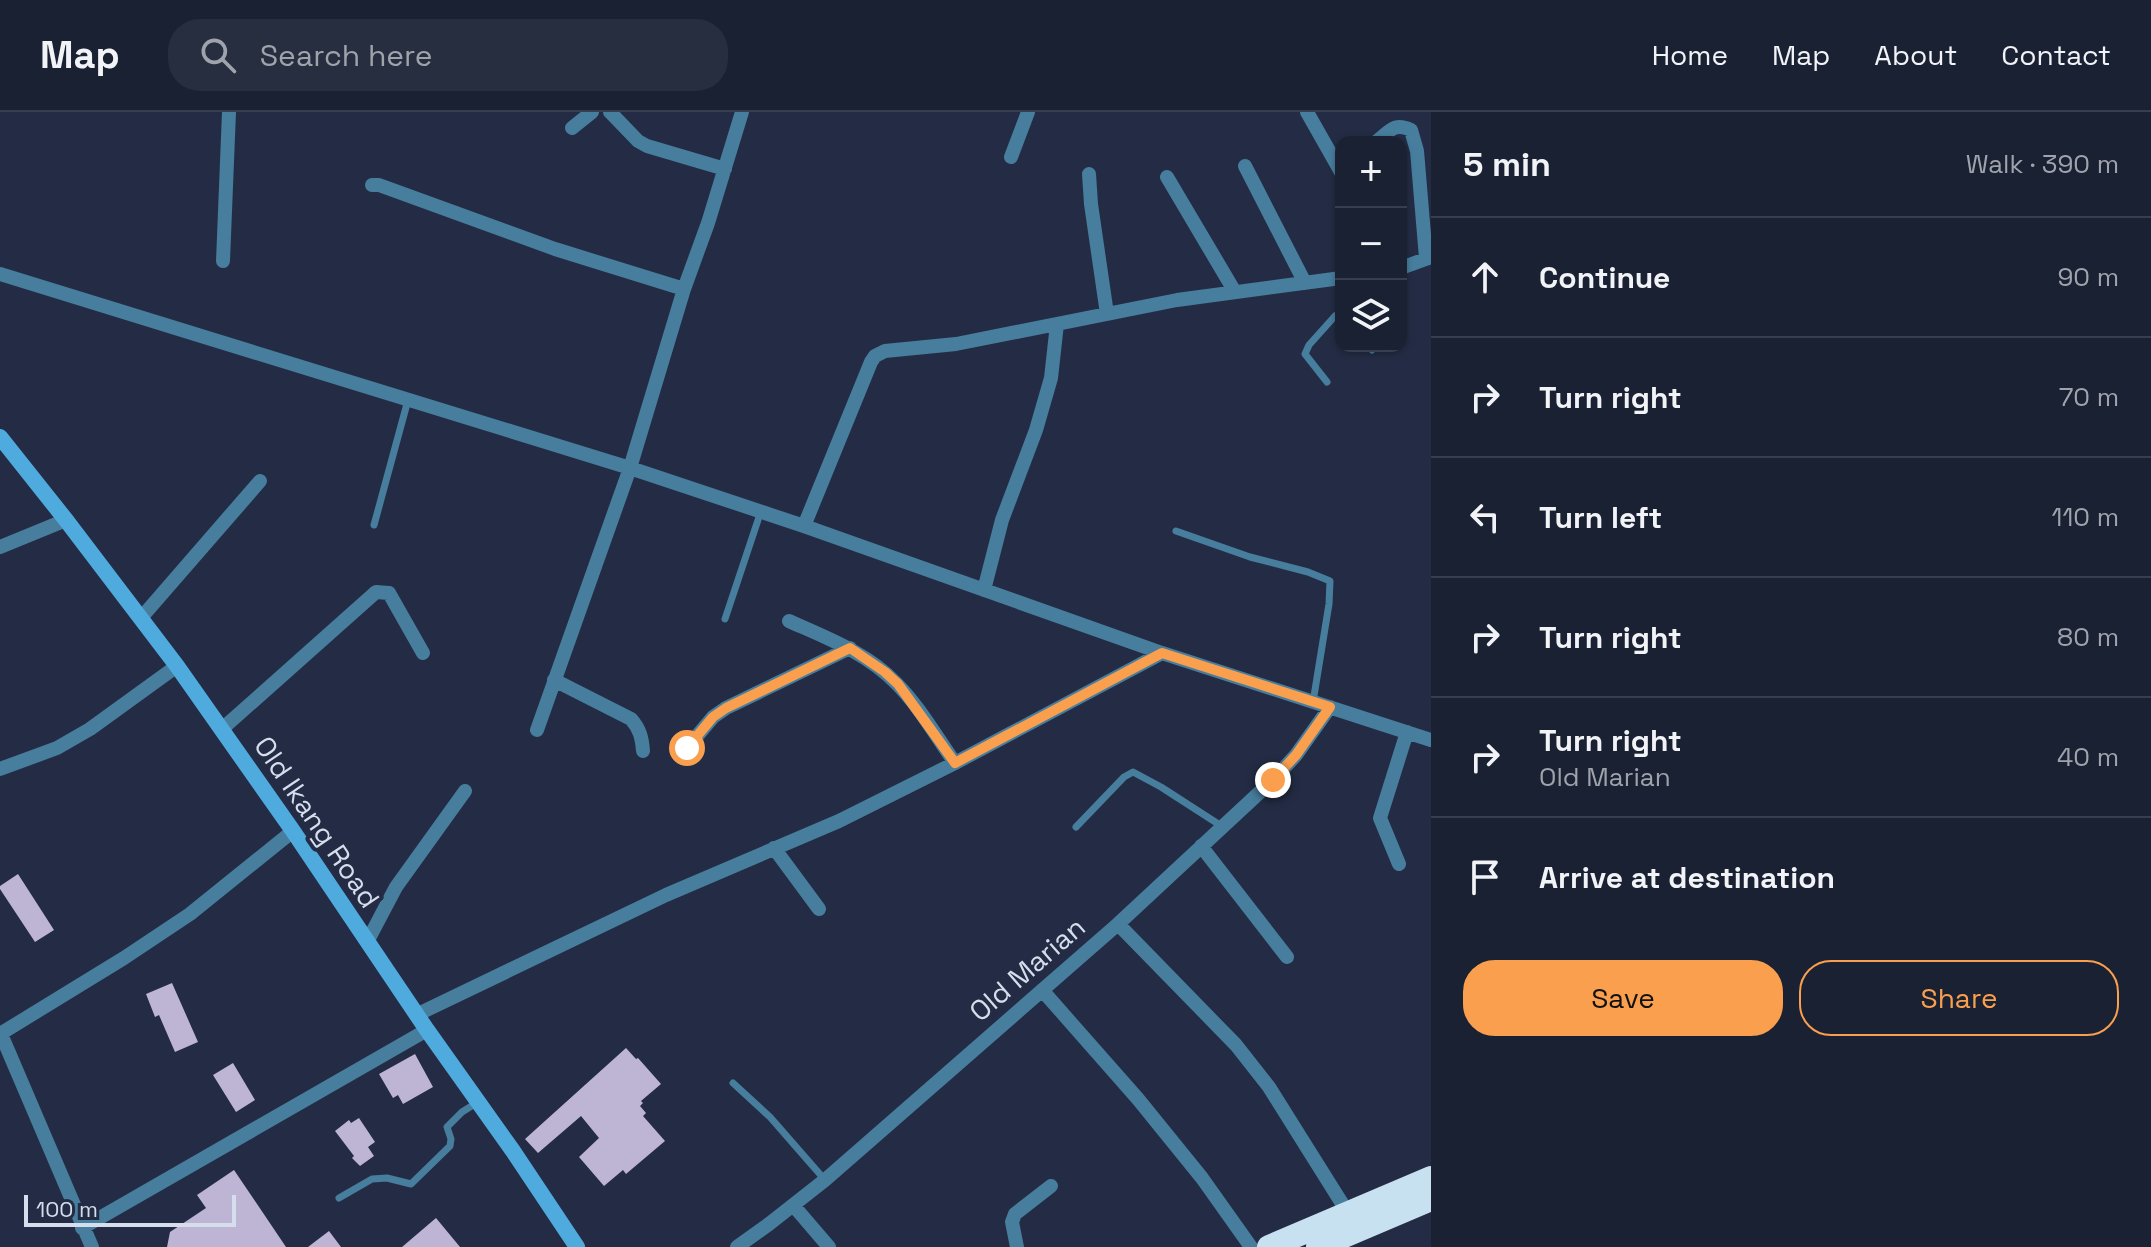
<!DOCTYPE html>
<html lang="en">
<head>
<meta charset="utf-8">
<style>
  :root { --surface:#1a2133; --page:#272e3f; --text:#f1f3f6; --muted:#9fa3ac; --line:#383e4e; --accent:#fa9f4e }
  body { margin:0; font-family:"Space Grotesk",sans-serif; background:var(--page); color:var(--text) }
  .controls { position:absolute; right:24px; top:24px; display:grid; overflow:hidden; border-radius:16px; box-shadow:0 2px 6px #0004 }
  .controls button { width:72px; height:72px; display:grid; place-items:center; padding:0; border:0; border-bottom:2px solid var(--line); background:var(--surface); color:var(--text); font:40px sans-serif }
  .scale { position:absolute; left:24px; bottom:20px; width:212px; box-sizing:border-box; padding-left:8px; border:4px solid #d6ddec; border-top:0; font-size:22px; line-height:28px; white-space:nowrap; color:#d6ddec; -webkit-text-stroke:6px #232c44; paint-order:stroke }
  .stop { position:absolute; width:24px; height:24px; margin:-18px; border:6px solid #fa9f4e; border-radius:50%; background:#fff }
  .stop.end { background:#fa9f4e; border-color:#fff; box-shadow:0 2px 8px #0008 }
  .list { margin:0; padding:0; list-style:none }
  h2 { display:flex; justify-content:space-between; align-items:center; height:104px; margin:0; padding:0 32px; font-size:34px }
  h2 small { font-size:26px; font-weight:400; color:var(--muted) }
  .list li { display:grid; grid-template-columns:52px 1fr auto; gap:24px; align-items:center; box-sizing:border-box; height:120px; padding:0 32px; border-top:2px solid var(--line) }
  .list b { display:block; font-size:30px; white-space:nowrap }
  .list p { margin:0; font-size:26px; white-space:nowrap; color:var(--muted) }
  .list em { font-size:26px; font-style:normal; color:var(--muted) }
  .actions { display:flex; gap:16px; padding:24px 32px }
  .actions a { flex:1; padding:18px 0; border:2px solid var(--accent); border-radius:32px; text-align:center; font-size:28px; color:var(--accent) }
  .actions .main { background:var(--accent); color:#111 }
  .icon { flex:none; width:44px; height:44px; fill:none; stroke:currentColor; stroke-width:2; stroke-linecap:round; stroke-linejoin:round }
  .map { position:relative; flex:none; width:1431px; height:1135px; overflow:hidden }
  header { display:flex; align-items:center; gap:48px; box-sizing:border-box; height:112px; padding:0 40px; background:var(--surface); border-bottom:2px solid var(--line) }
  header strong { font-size:38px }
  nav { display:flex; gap:44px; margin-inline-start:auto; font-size:28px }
  .search { width:560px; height:72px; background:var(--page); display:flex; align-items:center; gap:20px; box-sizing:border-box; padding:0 28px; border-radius:32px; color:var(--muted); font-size:30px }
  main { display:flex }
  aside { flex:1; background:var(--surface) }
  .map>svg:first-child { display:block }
  .building { fill:#beb5d5 }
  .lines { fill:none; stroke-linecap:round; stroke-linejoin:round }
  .lane { stroke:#477d9d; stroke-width:7 }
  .street { stroke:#477d9d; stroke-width:14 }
  .secondary { stroke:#4faade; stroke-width:16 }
  .highway { stroke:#c8e1f0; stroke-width:24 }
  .route { stroke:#fa9f4e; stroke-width:10 }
  .labels { text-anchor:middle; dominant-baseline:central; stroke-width:8; stroke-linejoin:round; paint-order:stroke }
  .street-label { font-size:28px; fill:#d6ddec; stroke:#232c44 }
</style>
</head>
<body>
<header>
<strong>Map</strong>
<div class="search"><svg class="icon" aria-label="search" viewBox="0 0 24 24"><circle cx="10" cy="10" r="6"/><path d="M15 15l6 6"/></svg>Search here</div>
<nav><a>Home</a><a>Map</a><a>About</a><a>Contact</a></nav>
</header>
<main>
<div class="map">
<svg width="1431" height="1135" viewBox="0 0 1431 1135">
  <rect width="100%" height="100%" fill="#232c44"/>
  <path class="building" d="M18,762L54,818L35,830L0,777V774Z
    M172,871L198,930L175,940L159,903L155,905L146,882Z
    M626,936L636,947L638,946L661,972L641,989L643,991L640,994L646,1001L643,1004L665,1029L626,1062L623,1058L604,1074L579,1045L599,1026L581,1004L538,1041L525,1027Z
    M415,942L433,975L403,992L398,983L393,986L379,962Z
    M233,951L255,988L236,1000L213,963Z
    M359,1006L375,1030L368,1035L374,1044L360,1054L352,1046L354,1044L335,1019L349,1008L351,1011Z
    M234,1058L286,1135H167L170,1120L206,1096L197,1083Z
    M436,1106L460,1135H402Z
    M329,1119L341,1135H308Z"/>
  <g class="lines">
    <path class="lane" d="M1370,234L1372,238
      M1327,270L1305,242L1309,233L1335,204L1341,201
      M374,413L408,288
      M1176,419L1250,445L1308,460L1330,469L1329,492L1313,590
      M725,507L761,399
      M1076,715L1124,665L1133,660L1161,675L1223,715
      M733,971L770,1005L825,1068
      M339,1086L372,1067L387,1066L411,1072L450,1034L451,1027L447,1015L462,1000L478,990"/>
    <path class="street" d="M610,0L638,29L647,34L725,57
      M1307,0L1341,60
      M572,16L592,0
      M1376,30C1390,19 1394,10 1411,18L1417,39L1426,146
      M1011,45L1028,0
      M1245,54L1305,171
      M1089,62L1091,92L1107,202
      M1167,65L1235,180
      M372,73H379L555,137L684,177
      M223,149L229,0
      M1401,156L1431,145
      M0,162L630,356L804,414L1162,541L1431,628
      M804,414L871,250L875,244L885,239L956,232L1177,188L1341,166
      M0,435L66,408
      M984,478L1002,408L1036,318L1051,266L1057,212
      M141,506L260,369
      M789,509C827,526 867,541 896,571C919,594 936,624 955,651
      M554,568L631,607C640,617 642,626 643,639
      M222,617L376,480L389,481L423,541
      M537,618L630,356L684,177L708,111L742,0
      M687,636L713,605L726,596L850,536
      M0,657L57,636L90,617L177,554
      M1201,734L1287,845
      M774,736L819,797
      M1399,752L1380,706L1407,620
      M1118,812L1236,933L1269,975L1348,1101
      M367,830L396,775L465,679
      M1042,878L1138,987L1202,1066L1251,1135
      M416,903L666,783L839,709L955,651L1162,541
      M0,922L124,846L190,802L293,719
      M1,922L92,1135
      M793,1093L829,1135
      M82,1116L427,918
      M737,1135L769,1112L825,1068L1118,812L1273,668L1296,643L1330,595
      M1017,1135L1012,1110L1015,1102L1051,1074"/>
    <path class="secondary" d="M0,325L66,408L177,554L293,719L427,918L513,1039L577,1135"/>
    <path class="highway" d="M1269,1135L1431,1066
      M1318,1135L1431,1087"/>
  </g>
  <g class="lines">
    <path class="route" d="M687,636L713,605L726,596L850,536L885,560L898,572L955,651L1162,541L1330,595L1296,643L1273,668"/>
  </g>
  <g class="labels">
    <g class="street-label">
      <text transform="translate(317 710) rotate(56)">Old Ikang Road</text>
      <text transform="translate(1027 857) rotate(-41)">Old Marian</text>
    </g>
  </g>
</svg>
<div class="controls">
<button>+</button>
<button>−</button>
<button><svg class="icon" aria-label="layers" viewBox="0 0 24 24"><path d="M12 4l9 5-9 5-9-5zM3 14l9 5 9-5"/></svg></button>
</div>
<div class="scale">100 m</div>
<div class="stop" style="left:687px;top:636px"></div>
<div class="stop end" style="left:1273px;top:668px"></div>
</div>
<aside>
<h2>5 min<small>Walk · 390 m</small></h2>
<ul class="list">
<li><svg class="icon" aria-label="ahead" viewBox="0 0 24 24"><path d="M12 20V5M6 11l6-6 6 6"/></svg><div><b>Continue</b></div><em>90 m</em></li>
<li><svg class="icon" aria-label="right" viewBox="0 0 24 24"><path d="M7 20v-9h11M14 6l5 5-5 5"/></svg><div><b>Turn right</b></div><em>70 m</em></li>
<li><svg class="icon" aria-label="left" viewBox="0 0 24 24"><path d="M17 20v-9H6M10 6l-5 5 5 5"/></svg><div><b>Turn left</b></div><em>110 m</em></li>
<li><svg class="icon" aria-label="right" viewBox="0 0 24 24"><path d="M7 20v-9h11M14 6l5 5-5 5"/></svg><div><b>Turn right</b></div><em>80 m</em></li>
<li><svg class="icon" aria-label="right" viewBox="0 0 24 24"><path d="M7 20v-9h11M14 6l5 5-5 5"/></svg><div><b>Turn right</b><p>Old Marian</p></div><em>40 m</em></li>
<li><svg class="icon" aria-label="arrive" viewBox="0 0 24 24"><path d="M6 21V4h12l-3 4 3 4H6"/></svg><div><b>Arrive at destination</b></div></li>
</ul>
<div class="actions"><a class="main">Save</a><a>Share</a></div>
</aside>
</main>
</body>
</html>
